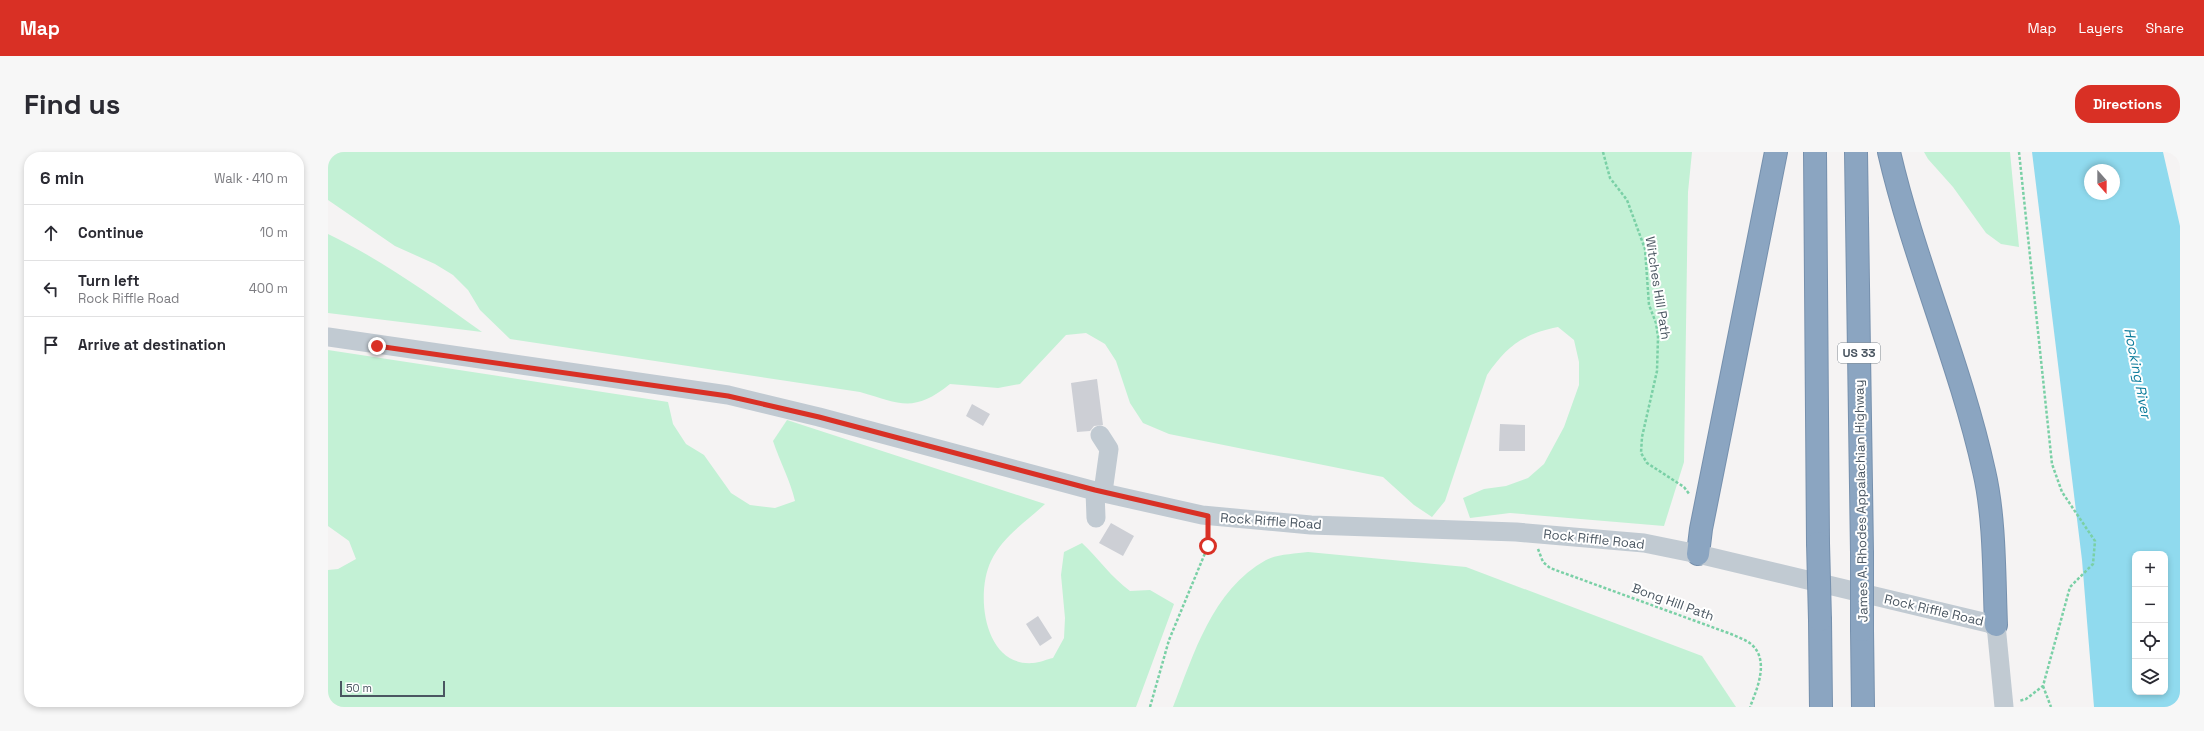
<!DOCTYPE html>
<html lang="en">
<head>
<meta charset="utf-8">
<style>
  :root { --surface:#fff; --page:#f7f7f7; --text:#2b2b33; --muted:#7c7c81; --line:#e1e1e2; --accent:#d93025 }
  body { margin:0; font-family:"Space Grotesk",sans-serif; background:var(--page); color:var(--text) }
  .controls { position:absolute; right:12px; bottom:12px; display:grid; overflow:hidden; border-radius:8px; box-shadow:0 2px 6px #0003 }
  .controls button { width:36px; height:36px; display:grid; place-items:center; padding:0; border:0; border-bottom:1px solid var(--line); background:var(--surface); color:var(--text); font:20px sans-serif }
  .compass { position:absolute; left:1756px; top:12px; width:36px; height:36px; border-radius:50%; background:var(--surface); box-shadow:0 2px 6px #0003; rotate:159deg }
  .scale { position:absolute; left:12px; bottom:10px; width:105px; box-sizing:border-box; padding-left:4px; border:2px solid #4a5661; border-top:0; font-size:11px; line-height:14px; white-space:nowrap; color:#4a5661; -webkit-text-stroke:3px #fff; paint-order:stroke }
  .stop { position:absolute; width:12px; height:12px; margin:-9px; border:3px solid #d93025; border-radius:50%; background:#fff }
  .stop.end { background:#d93025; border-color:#fff; box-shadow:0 1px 4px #0008 }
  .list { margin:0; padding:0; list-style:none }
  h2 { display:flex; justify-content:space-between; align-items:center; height:52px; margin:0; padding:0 16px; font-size:17px }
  h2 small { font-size:13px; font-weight:400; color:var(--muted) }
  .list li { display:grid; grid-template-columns:26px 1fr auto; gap:12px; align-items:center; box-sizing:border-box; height:56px; padding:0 16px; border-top:1px solid var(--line) }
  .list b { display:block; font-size:15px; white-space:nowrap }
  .list p { margin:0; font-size:13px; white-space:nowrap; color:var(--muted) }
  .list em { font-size:13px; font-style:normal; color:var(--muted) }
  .icon { flex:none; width:22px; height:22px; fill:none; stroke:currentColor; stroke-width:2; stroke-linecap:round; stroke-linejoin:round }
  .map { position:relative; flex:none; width:1852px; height:555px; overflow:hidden; border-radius:16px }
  header { display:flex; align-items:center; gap:24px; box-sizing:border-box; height:56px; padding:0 20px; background:var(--accent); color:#fff }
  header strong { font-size:19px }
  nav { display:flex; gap:22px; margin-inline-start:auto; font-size:14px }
  .intro { display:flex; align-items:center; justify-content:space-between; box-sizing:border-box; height:96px; padding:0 24px }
  h1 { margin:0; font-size:28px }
  .button { padding:10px 18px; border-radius:16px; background:var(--accent); color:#fff; font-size:14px; font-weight:700 }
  main { display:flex; gap:24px; padding:0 24px }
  aside { flex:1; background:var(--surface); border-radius:16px; box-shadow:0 2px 6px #0003 }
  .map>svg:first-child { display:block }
  .green { fill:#c3f1d5 }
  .water { fill:#90daee; fill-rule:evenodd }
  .building { fill:#cdcfd5 }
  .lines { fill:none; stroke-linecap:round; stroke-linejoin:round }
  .highway-casing { stroke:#7690ad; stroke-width:24 }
  .path { stroke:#7ad0a6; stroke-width:2.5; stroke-dasharray:3 2; stroke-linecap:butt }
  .minor { stroke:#c1cad2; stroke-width:19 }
  .highway { stroke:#8ba5c1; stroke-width:22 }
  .highway-bridge-casing { stroke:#7690ad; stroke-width:24; stroke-linecap:butt }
  .highway-bridge { stroke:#8ba5c1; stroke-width:22 }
  .route { stroke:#d93025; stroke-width:5 }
  .labels { text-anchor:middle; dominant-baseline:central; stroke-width:4; stroke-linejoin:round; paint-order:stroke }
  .shield { fill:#fff; stroke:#808990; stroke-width:1 }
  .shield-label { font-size:12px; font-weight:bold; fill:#4a5661 }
  .street-label { font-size:13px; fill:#4a5661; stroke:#fff }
  .water-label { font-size:14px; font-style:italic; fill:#0c7c9b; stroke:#fff }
</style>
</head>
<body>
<header>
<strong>Map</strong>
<nav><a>Map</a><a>Layers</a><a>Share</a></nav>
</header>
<div class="intro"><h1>Find us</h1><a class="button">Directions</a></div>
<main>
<aside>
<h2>6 min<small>Walk · 410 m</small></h2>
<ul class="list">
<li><svg class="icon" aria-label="ahead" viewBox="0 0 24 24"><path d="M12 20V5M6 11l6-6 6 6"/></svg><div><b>Continue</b></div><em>10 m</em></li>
<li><svg class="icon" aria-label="left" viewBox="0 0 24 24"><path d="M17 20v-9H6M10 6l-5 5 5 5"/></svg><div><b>Turn left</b><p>Rock Riffle Road</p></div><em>400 m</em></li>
<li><svg class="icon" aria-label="arrive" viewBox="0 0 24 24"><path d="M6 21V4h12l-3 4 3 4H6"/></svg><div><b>Arrive at destination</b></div></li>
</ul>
</aside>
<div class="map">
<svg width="1852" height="555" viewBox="0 0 1852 555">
  <rect width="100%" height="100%" fill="#f5f3f3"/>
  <path class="green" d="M0,0H1364L1360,40L1356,310L1336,374L1182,361L1142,366L1135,346L1156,337L1178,334L1200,326L1216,312L1236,275L1251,233V210L1246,188L1230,175C1195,182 1179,194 1159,223L1117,349L1104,365L1086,353L1055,325L841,282L815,271L802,251L788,209L777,192L758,181L738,183L692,232L670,236L622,232C586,261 573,252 532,240L182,187L152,158L140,138L125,123L107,112L67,94L0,48Z
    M1596,0H1682L1691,95L1673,92L1658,81L1625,35L1600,7Z
    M0,82C56,109 104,144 154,180L0,161Z
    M0,198L340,250L345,272L358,292L376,303L403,341L422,353L447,356L467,349C462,328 452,310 445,289L459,268L717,352C699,369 674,385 663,409C647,442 656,515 705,511C711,511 719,507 725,506L736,486L737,466L733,423L736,400L754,391C771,407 783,425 802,439L822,438L846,452L808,555H0V418L10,417L28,407L21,389L0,374Z
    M980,400L1138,415L1374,504L1408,555H845C866,502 884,438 938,408C949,402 967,402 980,400Z"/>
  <path class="water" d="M1704,0H1835L1852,74V555H1766L1754,408ZM1762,18H1786V42H1762ZM1807,402H1837V540H1807Z"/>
  <path class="building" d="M769,227L775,273L766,274L762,279L749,280L743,231Z
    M644,252L662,262L655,274L638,264Z
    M1172,272L1197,273V299H1171Z
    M783,371L806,384L795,404L771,391Z
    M710,464L724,486L712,494L698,472Z"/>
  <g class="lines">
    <defs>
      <path id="highway" d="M1487,0L1490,391
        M1528,0L1534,401
        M1561,0C1586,108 1632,211 1656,319C1667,366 1666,424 1668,473
        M1370,402L1373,377L1448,0
        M1492,468L1493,555
        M1534,478L1535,555"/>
    </defs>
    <use href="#highway" class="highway-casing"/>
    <path class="path" d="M1275,0L1282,26L1299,48L1317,97L1321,153L1328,171L1330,185L1329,219L1314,285L1313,301L1319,311L1356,335L1362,343
      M1691,0L1724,312L1734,340L1767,389L1765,412L1742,435L1715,534L1698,547L1691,549
      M1210,397L1215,410L1222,416L1403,482C1410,485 1418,488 1423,492C1442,508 1429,537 1422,555
      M1715,534L1723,555
      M822,555L841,488L880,394V379"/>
    <path class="minor" d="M0,185L400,243L491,265L767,339L874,363L983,373L1188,380L1316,391L1370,402L1668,473L1676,555
      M772,283L781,297L775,340
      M767,339L768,366"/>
    <use href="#highway" class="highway"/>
    <defs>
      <path id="highway-bridge" d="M1490,391L1492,468
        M1534,401V478"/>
    </defs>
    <use href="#highway-bridge" class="highway-bridge-casing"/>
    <use href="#highway-bridge" class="highway-bridge"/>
  </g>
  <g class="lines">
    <path class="route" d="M49,194L400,244L491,265L767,338L880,364V394"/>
  </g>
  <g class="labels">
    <rect class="shield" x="1510" y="191" width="42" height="20" rx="3"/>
    <g class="shield-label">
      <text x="1531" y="201">US 33</text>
    </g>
    <g class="street-label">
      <text transform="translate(1330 136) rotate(81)">Witches Hill Path</text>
      <text transform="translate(1533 349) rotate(-91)">James A. Rhodes Appalachian Highway</text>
      <text transform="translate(943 369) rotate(4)">Rock Riffle Road</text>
      <text transform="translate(1266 387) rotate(6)">Rock Riffle Road</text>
      <text transform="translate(1345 450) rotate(20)">Bong Hill Path</text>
      <text transform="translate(1606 458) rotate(13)">Rock Riffle Road</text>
    </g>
    <g class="water-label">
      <text transform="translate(1810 221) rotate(79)">Hocking River</text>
    </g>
  </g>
</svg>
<div class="controls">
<button>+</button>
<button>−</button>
<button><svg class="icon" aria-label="locate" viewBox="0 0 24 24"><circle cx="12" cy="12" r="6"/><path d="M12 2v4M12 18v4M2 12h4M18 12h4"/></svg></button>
<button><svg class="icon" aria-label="layers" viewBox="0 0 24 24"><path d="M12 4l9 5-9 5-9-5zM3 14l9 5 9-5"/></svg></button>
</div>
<svg class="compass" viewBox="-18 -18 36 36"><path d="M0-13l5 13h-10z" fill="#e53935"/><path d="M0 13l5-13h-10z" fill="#7c7c81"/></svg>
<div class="scale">50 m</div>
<div class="stop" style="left:880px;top:394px"></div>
<div class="stop end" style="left:49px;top:194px"></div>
</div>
</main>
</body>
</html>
